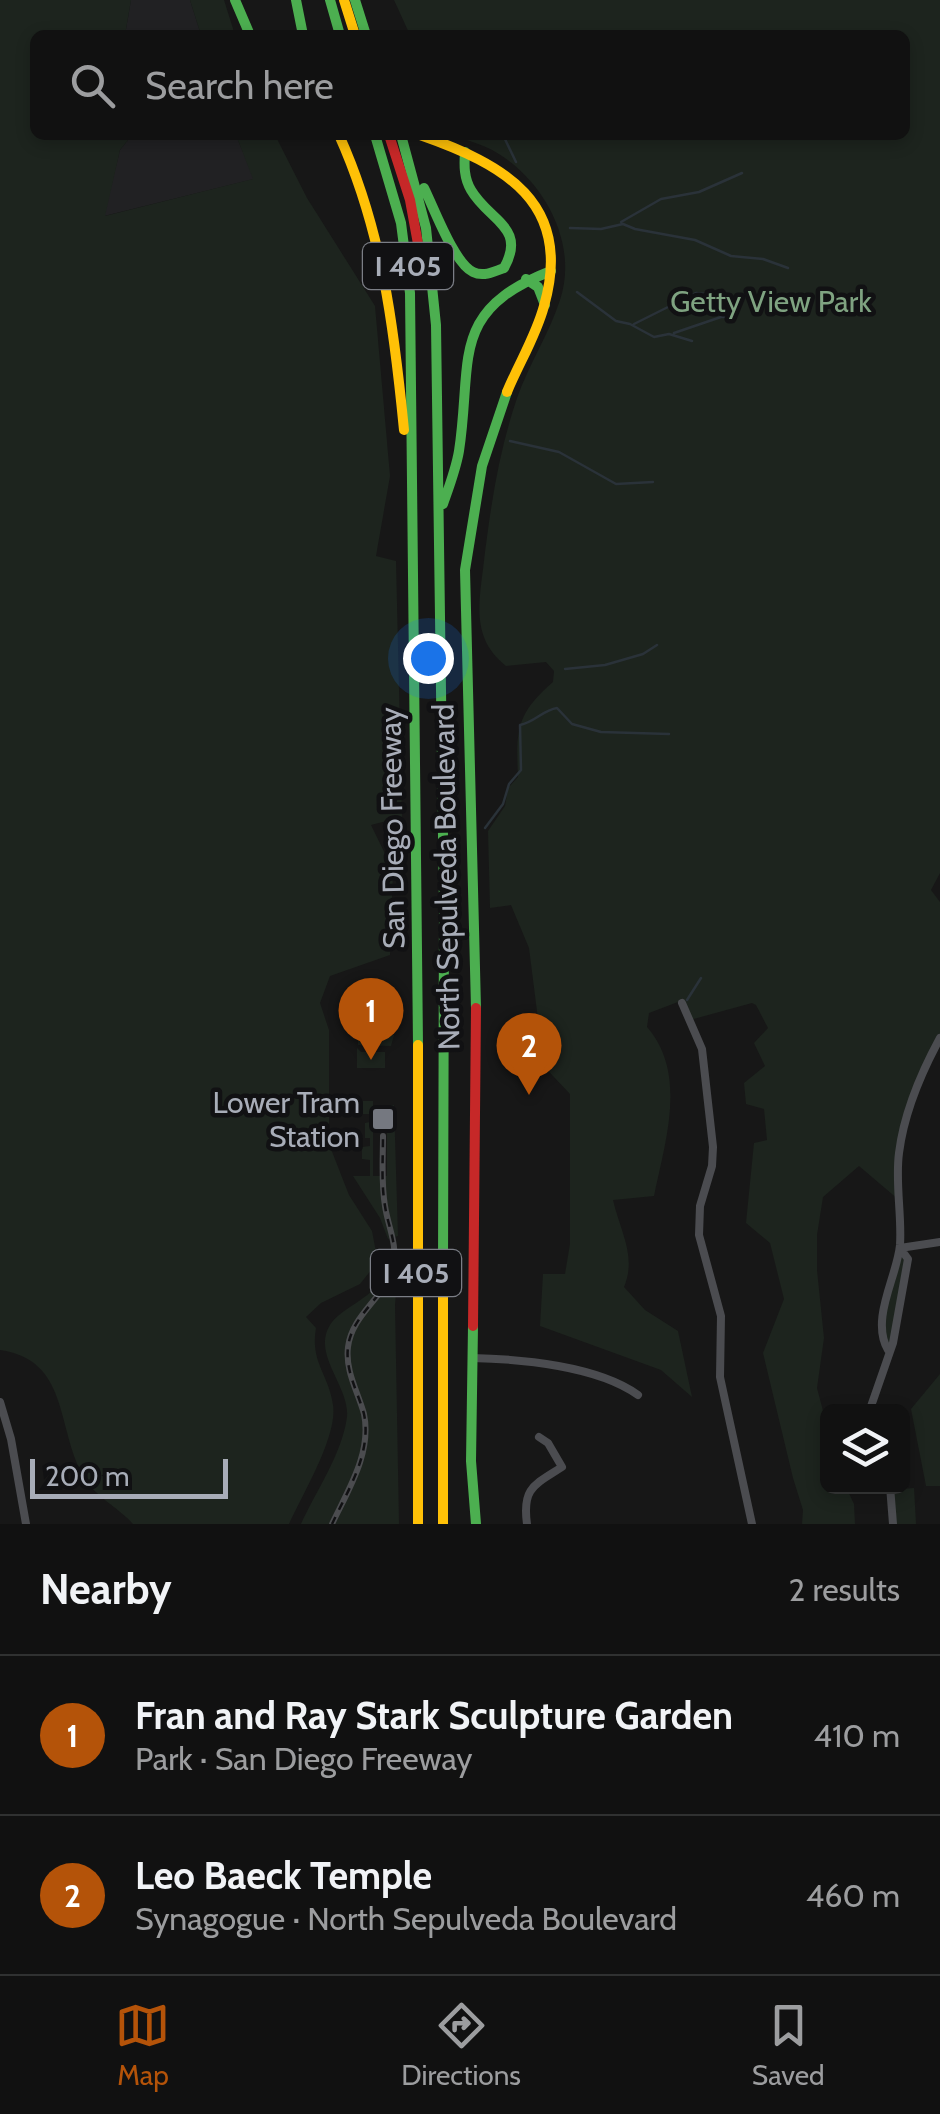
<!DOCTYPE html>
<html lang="en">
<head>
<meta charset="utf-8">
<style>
  :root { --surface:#111; --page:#1a1a1a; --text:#f1f3f6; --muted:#9c9d9f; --line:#303131; --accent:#b45309 }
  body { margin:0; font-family:Cabin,sans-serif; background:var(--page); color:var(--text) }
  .controls { position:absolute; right:30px; bottom:30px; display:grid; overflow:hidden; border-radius:15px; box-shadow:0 5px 15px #0003 }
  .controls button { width:90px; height:90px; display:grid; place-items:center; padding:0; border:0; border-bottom:2px solid var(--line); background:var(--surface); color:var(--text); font:50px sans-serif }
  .scale { position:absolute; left:30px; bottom:25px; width:198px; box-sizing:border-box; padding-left:10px; border:5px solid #a8adb8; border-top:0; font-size:28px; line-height:35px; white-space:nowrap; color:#a8adb8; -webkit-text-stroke:8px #111113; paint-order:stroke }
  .you { position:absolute; left:428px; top:658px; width:35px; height:35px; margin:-25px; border:8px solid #fff; border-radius:50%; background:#1a73e8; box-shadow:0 0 0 15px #1a73e833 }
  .badge { display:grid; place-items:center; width:65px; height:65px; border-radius:50%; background:var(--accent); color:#fff; font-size:32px; font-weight:700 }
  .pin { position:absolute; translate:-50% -82px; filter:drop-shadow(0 2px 5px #0008) }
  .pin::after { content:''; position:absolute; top:52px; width:35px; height:30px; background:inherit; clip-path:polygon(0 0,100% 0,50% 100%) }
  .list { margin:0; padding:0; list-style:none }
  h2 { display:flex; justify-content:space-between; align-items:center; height:130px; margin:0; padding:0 40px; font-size:42px }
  h2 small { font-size:32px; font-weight:400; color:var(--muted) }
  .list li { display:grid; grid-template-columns:65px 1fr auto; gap:30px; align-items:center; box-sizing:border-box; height:160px; padding:0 40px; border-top:2px solid var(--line) }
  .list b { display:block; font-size:38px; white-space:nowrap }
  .list p { margin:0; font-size:32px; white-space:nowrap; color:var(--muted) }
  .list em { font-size:32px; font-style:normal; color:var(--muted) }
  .icon { flex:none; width:55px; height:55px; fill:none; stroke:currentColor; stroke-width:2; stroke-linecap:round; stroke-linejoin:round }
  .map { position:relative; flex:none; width:940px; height:1524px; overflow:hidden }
  .search { position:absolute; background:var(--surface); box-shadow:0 5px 15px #0003; left:30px; right:30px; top:30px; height:110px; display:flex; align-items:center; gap:25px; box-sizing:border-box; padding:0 35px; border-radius:15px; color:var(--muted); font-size:38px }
  .sheet { height:450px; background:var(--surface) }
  nav { display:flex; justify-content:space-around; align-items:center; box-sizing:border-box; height:140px; border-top:2px solid var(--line); background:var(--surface); font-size:28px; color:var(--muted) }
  nav a { display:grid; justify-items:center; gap:5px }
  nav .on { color:var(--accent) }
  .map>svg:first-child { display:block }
  .built { fill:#212123 }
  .green { fill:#1d241e }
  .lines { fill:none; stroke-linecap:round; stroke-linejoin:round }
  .stream { stroke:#2a3239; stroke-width:2.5 }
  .street { stroke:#4b4c50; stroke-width:8 }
  .fast { stroke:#4caf50; stroke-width:10 }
  .slow { stroke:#ffc107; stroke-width:10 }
  .jam { stroke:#c62828; stroke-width:10 }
  .rail-casing { stroke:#4b4c4f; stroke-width:6 }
  .rail { stroke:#111113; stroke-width:2.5; stroke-dasharray:8; stroke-linecap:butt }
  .poi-dot { fill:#757880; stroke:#111113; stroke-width:4 }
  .labels { text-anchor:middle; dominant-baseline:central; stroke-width:9; stroke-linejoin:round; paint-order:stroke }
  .shield { fill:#111113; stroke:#7b7e86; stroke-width:2.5 }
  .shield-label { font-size:28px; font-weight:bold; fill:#a8adb8 }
  .park-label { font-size:30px; fill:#7fa381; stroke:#111113 }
  .street-label { font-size:30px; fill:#a8adb8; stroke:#111113 }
  .poi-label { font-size:30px; fill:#a8adb8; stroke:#111113; text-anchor:end }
</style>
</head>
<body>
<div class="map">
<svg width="940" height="1524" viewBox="0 0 940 1524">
  <rect width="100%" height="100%" fill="#171717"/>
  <path class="built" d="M131,0H190L201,35H125Z
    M132,135H236L254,179L104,216L120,150Z"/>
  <path class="green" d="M0,0H131L125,35H35V135H132L120,150L105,216L253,179L236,135H275L307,198L375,306L390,476L376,556L396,561L402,817L371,825L393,870L390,955L330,976L320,1003L329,1030V1144L349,1195L372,1231L376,1252L372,1269L360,1284L321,1303L306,1317L316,1328C310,1363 329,1374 333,1405C338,1436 302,1495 289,1524H133C119,1508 93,1495 83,1476C56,1426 69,1360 0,1350Z
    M190,0H224L235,35H201Z
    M394,0H940V873L931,890L940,902V1037L927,1062L898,1155L899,1200L859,1166L823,1197L817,1235V1270L824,1338L817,1388L827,1426L828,1486L846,1487L854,1504L855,1524H802L803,1510L793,1478L763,1353L784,1299L770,1243L746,1223L754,1143L767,1140L764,1109L746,1104L744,1083L765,1066L754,1043L768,1028L756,1005L752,1003L690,1020L678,1002L649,1013L647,1027C688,1074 665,1142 654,1196L613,1200C620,1231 637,1256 624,1287L645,1310L678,1331L692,1397L661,1370L540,1326L543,1274H565L570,1244V1094L536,1058L535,1036L540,1035L529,948L511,905L490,908L488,831L505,806L508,788L518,777C516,730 516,714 553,682L554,671L546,662L506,666C473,640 478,607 483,569C490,510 498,454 517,398C529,364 549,334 560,300C578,246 547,186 502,156C488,146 469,141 453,135H905V35H410Z
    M351,995H361L374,1009L385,1012L387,1022L361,1021V1014L355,1013L354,1034L350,1033L343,1019L342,1003Z
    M358,1035H394L391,1046L358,1045Z
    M357,1048L361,1052H385V1068H357Z
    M363,1101H373V1176H387V1105H394L398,1236L388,1239L380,1218L353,1176H370V1160L362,1159V1147L370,1146V1138H365V1123L370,1122L371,1114H363Z
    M900,1248L908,1259L888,1350L884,1322Z
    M398,1269L395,1305L399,1524H301C316,1491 342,1454 347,1417C350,1385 309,1353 332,1322C339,1313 354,1305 363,1298C377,1289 383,1276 398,1269Z
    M940,1374V1486H926L911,1409Z
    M914,1488L916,1524H893L891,1490Z"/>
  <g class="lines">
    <path class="stream" d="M503,135L516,162
      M621,222L661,199L699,192L742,173
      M570,228L601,229L623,224L635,229L695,240L731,256L763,259L788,268
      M577,292L616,321L630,324L654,337L669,334L692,341
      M634,324L696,293L714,295
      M674,333L721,317H734
      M510,441L559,452L616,484L653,482
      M565,669L605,665L643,654L657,645
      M485,828L503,804L509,784L521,770L520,725C535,722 543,710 557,708L572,724L601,732L669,734
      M687,1000L701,978"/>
    <path class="street" d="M682,1003L702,1049L713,1147L712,1166L700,1206L699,1235L721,1316L720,1377L752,1524
      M900,1248L940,1242
      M888,1350C870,1319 897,1277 900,1245C902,1215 895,1183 899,1153C904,1113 921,1073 940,1038
      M472,1358C521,1359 598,1366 638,1395
      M0,1402L11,1439L26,1524
      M869,1412L893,1343L908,1259L900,1248
      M890,1486L893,1524
      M527,1524C522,1488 534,1485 562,1467L548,1443L539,1437"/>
    <path class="fast" d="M235,0L250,35
      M296,0L303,35
      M330,0L340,35
      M355,0L366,35
      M375,135L401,223L410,293L418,1045
      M401,135L426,228L436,325L444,909L443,1267
      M424,188C434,208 454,263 473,272C483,277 494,272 504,268C527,227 489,221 471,190C464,178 464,166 465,152
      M526,279L538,287L545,305
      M443,504C449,487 456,469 459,451C473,360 448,311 551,271
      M476,1008L465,570L482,466L507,392
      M473,1326L471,1461L476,1524"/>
    <path class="slow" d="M344,0L355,35
      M339,135C382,230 394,327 404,430
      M420,135C503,164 574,202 544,306C536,336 519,363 507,392
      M418,1045V1524
      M443,1524V1267"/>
    <path class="jam" d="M389,135L410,200L425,282
      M473,1326L476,1008"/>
    <defs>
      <path id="rail" d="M332,1524C348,1490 372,1453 364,1414C358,1392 345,1371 348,1347C352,1314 385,1298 393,1267C398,1244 388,1227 385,1206C381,1183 383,1159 383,1136"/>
    </defs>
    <use href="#rail" class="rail-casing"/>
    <use href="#rail" class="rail"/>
  </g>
  <rect class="poi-dot" x="371" y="1107" width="24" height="24" rx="5"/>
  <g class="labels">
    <g class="shield">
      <rect x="363" y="243" width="90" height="46" rx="8"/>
      <rect x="371" y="1250" width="90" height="46" rx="8"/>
    </g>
    <g class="shield-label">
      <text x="408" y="266">I 405</text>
      <text x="416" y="1273">I 405</text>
    </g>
    <g class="park-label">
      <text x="771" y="301">Getty View Park</text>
    </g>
    <g class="street-label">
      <text transform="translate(392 828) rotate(-91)">San Diego Freeway</text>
      <text transform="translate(446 877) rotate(-91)">North Sepulveda Boulevard</text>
    </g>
    <g class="poi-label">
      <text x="360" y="1102">Lower Tram<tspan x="360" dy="34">Station</tspan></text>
    </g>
  </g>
</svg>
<div class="controls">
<button><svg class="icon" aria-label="layers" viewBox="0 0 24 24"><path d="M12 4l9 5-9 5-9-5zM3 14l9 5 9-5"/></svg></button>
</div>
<div class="scale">200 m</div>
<div class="you"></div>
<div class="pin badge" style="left:371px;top:1060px">1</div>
<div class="pin badge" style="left:529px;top:1095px">2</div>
<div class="search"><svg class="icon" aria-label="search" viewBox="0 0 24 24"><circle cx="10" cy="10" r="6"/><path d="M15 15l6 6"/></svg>Search here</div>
</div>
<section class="sheet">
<h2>Nearby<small>2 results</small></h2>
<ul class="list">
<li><span class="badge">1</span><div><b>Fran and Ray Stark Sculpture Garden</b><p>Park · San Diego Freeway</p></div><em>410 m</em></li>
<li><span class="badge">2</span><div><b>Leo Baeck Temple</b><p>Synagogue · North Sepulveda Boulevard</p></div><em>460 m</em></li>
</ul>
</section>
<nav>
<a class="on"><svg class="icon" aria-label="map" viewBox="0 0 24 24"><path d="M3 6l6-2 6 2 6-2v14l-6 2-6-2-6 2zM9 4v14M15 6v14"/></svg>Map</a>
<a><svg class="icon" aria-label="directions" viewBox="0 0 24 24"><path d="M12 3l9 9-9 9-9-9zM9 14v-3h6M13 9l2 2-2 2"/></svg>Directions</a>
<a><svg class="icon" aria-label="saved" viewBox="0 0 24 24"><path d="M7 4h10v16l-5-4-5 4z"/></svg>Saved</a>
</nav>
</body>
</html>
